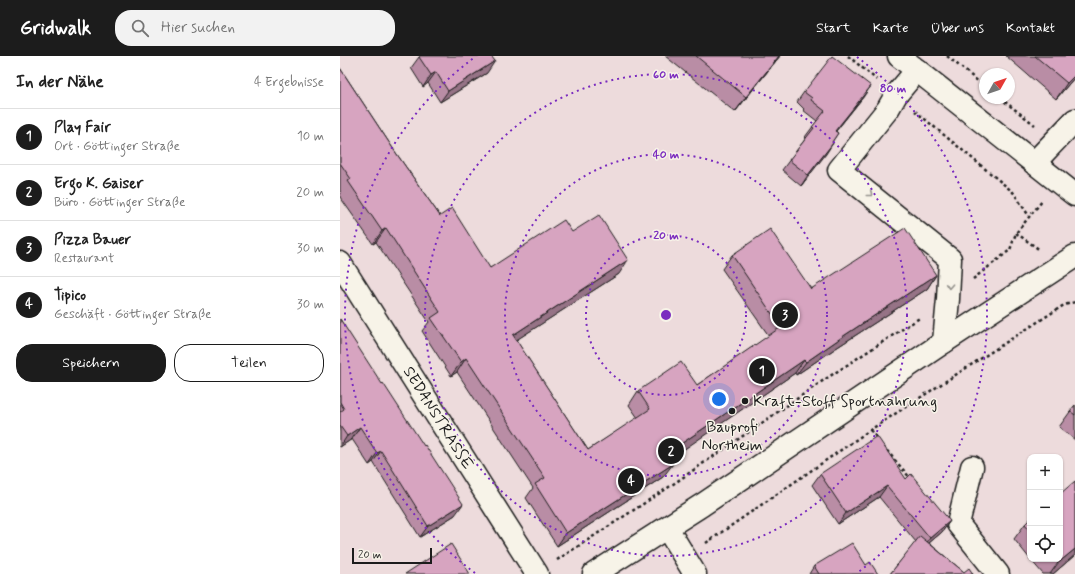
<!DOCTYPE html>
<html lang="de">
<head>
<meta charset="utf-8">
<style>
  :root { --surface:#fff; --page:#f2f2f2; --text:#222; --muted:#767676; --line:#e0e0e0; --accent:#1c1c1c }
  body { margin:0; font-family:Mynerve,sans-serif; background:var(--page); color:var(--text) }
  .controls { position:absolute; right:12px; bottom:12px; display:grid; overflow:hidden; border-radius:8px; box-shadow:0 1px 3px #0004 }
  .controls button { width:36px; height:36px; display:grid; place-items:center; padding:0; border:0; border-bottom:1px solid var(--line); background:var(--surface); color:var(--text); font:20px sans-serif }
  .compass { position:absolute; left:639px; top:12px; width:36px; height:36px; border-radius:50%; background:var(--surface); box-shadow:0 1px 3px #0004; rotate:50deg }
  .scale { position:absolute; left:12px; bottom:10px; width:80px; box-sizing:border-box; padding-left:4px; border:2px solid #1c1c1c; border-top:0; font-size:11px; line-height:14px; white-space:nowrap; color:#1c1c1c; -webkit-text-stroke:3px #f7f3e8; paint-order:stroke }
  .you { position:absolute; left:379px; top:343px; width:14px; height:14px; margin:-10px; border:3px solid #fff; border-radius:50%; background:#1a73e8; box-shadow:0 0 0 6px #1a73e833 }
  .badge { display:grid; place-items:center; width:26px; height:26px; border-radius:50%; background:var(--accent); color:#fff; font-size:13px; font-weight:700 }
  .pin { position:absolute; translate:-50% -50%; border:2px solid #fff; box-shadow:0 1px 4px #0006 }
  .list { margin:0; padding:0; list-style:none }
  h2 { display:flex; justify-content:space-between; align-items:center; height:52px; margin:0; padding:0 16px; font-size:17px }
  h2 small { font-size:13px; font-weight:400; color:var(--muted) }
  .list li { display:grid; grid-template-columns:26px 1fr auto; gap:12px; align-items:center; box-sizing:border-box; height:56px; padding:0 16px; border-top:1px solid var(--line) }
  .list b { display:block; font-size:15px; white-space:nowrap }
  .list p { margin:0; font-size:13px; white-space:nowrap; color:var(--muted) }
  .list em { font-size:13px; font-style:normal; color:var(--muted) }
  .actions { display:flex; gap:8px; padding:12px 16px }
  .actions a { flex:1; padding:9px 0; border:1px solid var(--accent); border-radius:16px; text-align:center; font-size:14px; color:var(--accent) }
  .actions .main { background:var(--accent); color:#fff }
  .icon { flex:none; width:22px; height:22px; fill:none; stroke:currentColor; stroke-width:2; stroke-linecap:round; stroke-linejoin:round }
  .map { position:relative; flex:none; width:735px; height:518px; overflow:hidden }
  header { display:flex; align-items:center; gap:24px; box-sizing:border-box; height:56px; padding:0 20px; background:var(--accent); color:#fff }
  header strong { font-size:19px }
  nav { display:flex; gap:22px; margin-inline-start:auto; font-size:14px }
  .search { width:280px; height:36px; background:var(--page); display:flex; align-items:center; gap:10px; box-sizing:border-box; padding:0 14px; border-radius:16px; color:var(--muted); font-size:15px }
  main { display:flex }
  aside { flex:1; background:var(--surface) }
  .map>svg:first-child { display:block }
  .lines { fill:none; stroke-linecap:round; stroke-linejoin:round }
  .minor-casing { stroke:#1c1c1c; stroke-width:25 }
  .major-casing { stroke:#1c1c1c; stroke-width:25 }
  .path { stroke:#1c1c1c; stroke-width:2.5; stroke-dasharray:3 3; stroke-linecap:butt }
  .minor { stroke:#f7f3e8; stroke-width:22 }
  .major { stroke:#f7f3e8; stroke-width:22 }
  .wall { fill:#b98da5; stroke:#1c1c1c }
  .shaded-wall { fill:#967386; stroke:#1c1c1c }
  .building { fill:#d7a4c0; stroke:#1c1c1c }
  .oneway { stroke:#94928c }
  .ring { fill:none; stroke:#7b2cbf; stroke-width:2; stroke-dasharray:2 4 }
  .poi-dot { fill:#1c1c1c; stroke:#f7f3e8; stroke-width:1.5 }
  .labels { text-anchor:middle; dominant-baseline:central; stroke-width:3; stroke-linejoin:round; paint-order:stroke }
  .poi-label { font-size:16px; fill:#1c1c1c; stroke:#f7f3e8; text-anchor:start }
  .street-label { font-size:16px; fill:#1c1c1c; stroke:#f7f3e8 }
  .centre { fill:#7b2cbf; stroke:#f7f3e8; stroke-width:2 }
  .ring-label { font-size:12px; text-anchor:middle; font-weight:bold; fill:#7b2cbf; stroke:#f7f3e8; stroke-width:3; stroke-linejoin:round; paint-order:stroke }
</style>
</head>
<body>
<header>
<strong>Gridwalk</strong>
<div class="search"><svg class="icon" aria-label="search" viewBox="0 0 24 24"><circle cx="10" cy="10" r="6"/><path d="M15 15l6 6"/></svg>Hier suchen</div>
<nav><a>Start</a><a>Karte</a><a>Über uns</a><a>Kontakt</a></nav>
</header>
<main>
<aside>
<h2>In der Nähe<small>4 Ergebnisse</small></h2>
<ul class="list">
<li><span class="badge">1</span><div><b>Play Fair</b><p>Ort · Göttinger Straße</p></div><em>10 m</em></li>
<li><span class="badge">2</span><div><b>Ergo K. Gaiser</b><p>Büro · Göttinger Straße</p></div><em>20 m</em></li>
<li><span class="badge">3</span><div><b>Pizza Bauer</b><p>Restaurant</p></div><em>30 m</em></li>
<li><span class="badge">4</span><div><b>Tipico</b><p>Geschäft · Göttinger Straße</p></div><em>30 m</em></li>
</ul>
<div class="actions"><a class="main">Speichern</a><a>Teilen</a></div>
</aside>
<div class="map">
<svg width="735" height="518" viewBox="0 0 735 518">
  <rect width="100%" height="100%" fill="#eddbdc"/>
  <filter id="ink" filterUnits="userSpaceOnUse"><feTurbulence type="fractalNoise" baseFrequency=".025" numOctaves="2"/><feDisplacementMap in="SourceGraphic" scale="8" xChannelSelector="R" yChannelSelector="G"/><feConvolveMatrix kernelMatrix="1 2 1 2 8 2 1 2 1" color-interpolation-filters="sRGB"/></filter>
  <g filter="url(#ink)">
    <g class="lines">
      <defs>
        <path id="minor" d="M577,14L556,39L548,53L499,114L610,203L608,243L604,286
          M694,107L735,64
          M0,207L197,518
          M632,411L618,468L658,518
          M327,472L355,518"/>
        <path id="major" d="M559,0L735,139
          M254,518L362,449L604,286L735,200"/>
      </defs>
      <use href="#minor" class="minor-casing"/>
      <use href="#major" class="major-casing"/>
      <path class="path" d="M508,0L537,24
        M607,0L645,31
        M660,42L695,69
        M575,55L673,136L689,160
        M676,177L700,194
        M633,223L670,194L676,177L703,144
        M530,374L538,383
        M543,390L571,423
        M366,487L530,374L724,249L735,246
        M217,504L326,433L487,322L581,261"/>
      <use href="#minor" class="minor"/>
      <use href="#major" class="major"/>
    </g>
    <path class="wall" d="M325,0H440L395,56Z
      M666,0H735V21L716,43Z
      M79,1L147,17L100,46L88,27L83,31L71,12Z
      M0,12L54,94L100,160L150,212L232,176L279,218L176,284L248,394L298,362L289,349L298,335L357,329L429,280L382,213L392,199L471,233L596,219L587,233L496,292L456,319L455,317L329,403L323,421L217,490L186,442L193,432L117,316L111,320L82,275L89,266L36,186L33,188L0,141V137L1,136L0,135Z
      M464,36L524,40L496,75L498,77L492,86L493,87L461,130L442,114L466,82L465,81L477,65L463,54L464,53L457,46Z
      M0,263L115,459L80,481L33,406L29,409L12,383L0,391Z
      M735,349V384L719,371Z
      M480,418L566,423L610,465L602,476L589,487L624,516L633,518H550L576,486L539,441L498,468L472,429Z
      M735,425V499L713,518H703L690,503H720Z
      M690,463V503L674,483L685,468Z
      M526,509L538,518H469L474,510Z"/>
    <path class="shaded-wall" d="M439,0H440L435,6L395,56L406,41Z
      M155,5L147,17L100,46L108,35Z
      M96,16L88,27L83,31L91,19Z
      M735,19V21L716,43L727,27Z
      M531,30L524,40L488,85L495,75Z
      M493,87L486,98L461,130L468,119Z
      M46,172L36,186L33,188L42,175Z
      M288,204L279,218L164,292L173,279Z
      M596,219L587,233L496,292L456,319L466,306L505,279Z
      M126,302L117,316L111,320L121,306Z
      M464,304L455,317L317,412L326,398Z
      M20,371L12,383L0,391L7,380Z
      M41,395L33,406L29,409L37,397Z
      M333,408L323,421L217,490L226,477Z
      M547,430L539,441L498,468L506,457Z
      M123,448L115,459L80,481L88,470Z
      M610,465L602,476L582,493L590,482Z
      M735,493V499L713,518H710L718,507Z"/>
    <path class="building" d="M80,0H151L155,5L108,35L96,16L91,19L79,1Z
      M356,0H439L406,41Z
      M492,0L531,30L495,75L498,77L492,86L493,87L468,119L449,104L474,72L472,71L485,55L471,44L472,42L464,36Z
      M695,0H735V19L727,27Z
      M0,12L54,94L100,160L112,152L150,212L224,164L232,176L259,159L288,204L173,279L248,394L310,353L298,335L341,306L357,329L441,271L392,199L430,173L471,233L565,172L596,219L505,279L466,306L464,304L326,398L333,408L226,477L195,428L205,422L126,302L121,306L91,262L100,256L46,172L42,175L8,125L11,123L0,107Z
      M0,263L42,328L43,327L84,390L85,389L123,448L88,470L41,395L37,397L20,371L7,380L0,370V356L4,353L0,346Z
      M735,349V359L730,355Z
      M537,380L566,423L571,418L610,465L590,482L547,430L506,457L480,418Z
      M735,425V493L718,507L714,503H720V438Z
      M690,463V474L685,468Z
      M580,480L624,516L629,512L633,518H550Z
      M512,487L526,509L530,506L538,518H479L474,510Z
      M111,488L130,518H65Z"/>
    <defs><path id="oneway-chevron" d="M-2-3.5L2.5 0L-2 3.5" fill="none" stroke-width="1.6" stroke-linecap="round" stroke-linejoin="round"/></defs>
    <g class="oneway">
      <use href="#oneway-chevron" transform="translate(530 138) rotate(39)"/>
      <use href="#oneway-chevron" transform="translate(609 230) rotate(93)"/>
    </g>
  </g>
  <g class="ring">
    <circle cx="326" cy="259" r="80"/>
    <circle cx="326" cy="259" r="161"/>
    <circle cx="326" cy="259" r="241"/>
    <path d="M135 517A321 321 0 0 1 135 1M517 1A321 321 0 0 1 517 517"/>
  </g>
  <g class="poi-dot">
    <circle cx="405" cy="345" r="4"/>
    <circle cx="392" cy="355" r="4"/>
  </g>
  <g class="labels">
    <g class="poi-label">
      <text x="413" y="345">Kraft-Stoff Sportnahrung</text>
      <text x="392" y="371" text-anchor="middle">Bauprofi<tspan x="392" dy="18">Northeim</tspan></text>
    </g>
    <g class="street-label">
      <text transform="translate(98 362) rotate(58)">SEDANSTRASSE</text>
    </g>
  </g>
  <circle cx="326" cy="259" r="6" class="centre"/>
  <g class="ring-label">
    <text x="326" y="22">60 m</text>
    <text x="553" y="36">80 m</text>
    <text x="326" y="102">40 m</text>
    <text x="326" y="183">20 m</text>
  </g>
</svg>
<div class="controls">
<button>+</button>
<button>−</button>
<button><svg class="icon" aria-label="locate" viewBox="0 0 24 24"><circle cx="12" cy="12" r="6"/><path d="M12 2v4M12 18v4M2 12h4M18 12h4"/></svg></button>
</div>
<svg class="compass" viewBox="-18 -18 36 36"><path d="M0-13l5 13h-10z" fill="#e53935"/><path d="M0 13l5-13h-10z" fill="#767676"/></svg>
<div class="scale">20 m</div>
<div class="you"></div>
<div class="pin badge" style="left:422px;top:315px">1</div>
<div class="pin badge" style="left:331px;top:395px">2</div>
<div class="pin badge" style="left:445px;top:259px">3</div>
<div class="pin badge" style="left:291px;top:425px">4</div>
</div>
</main>
</body>
</html>
